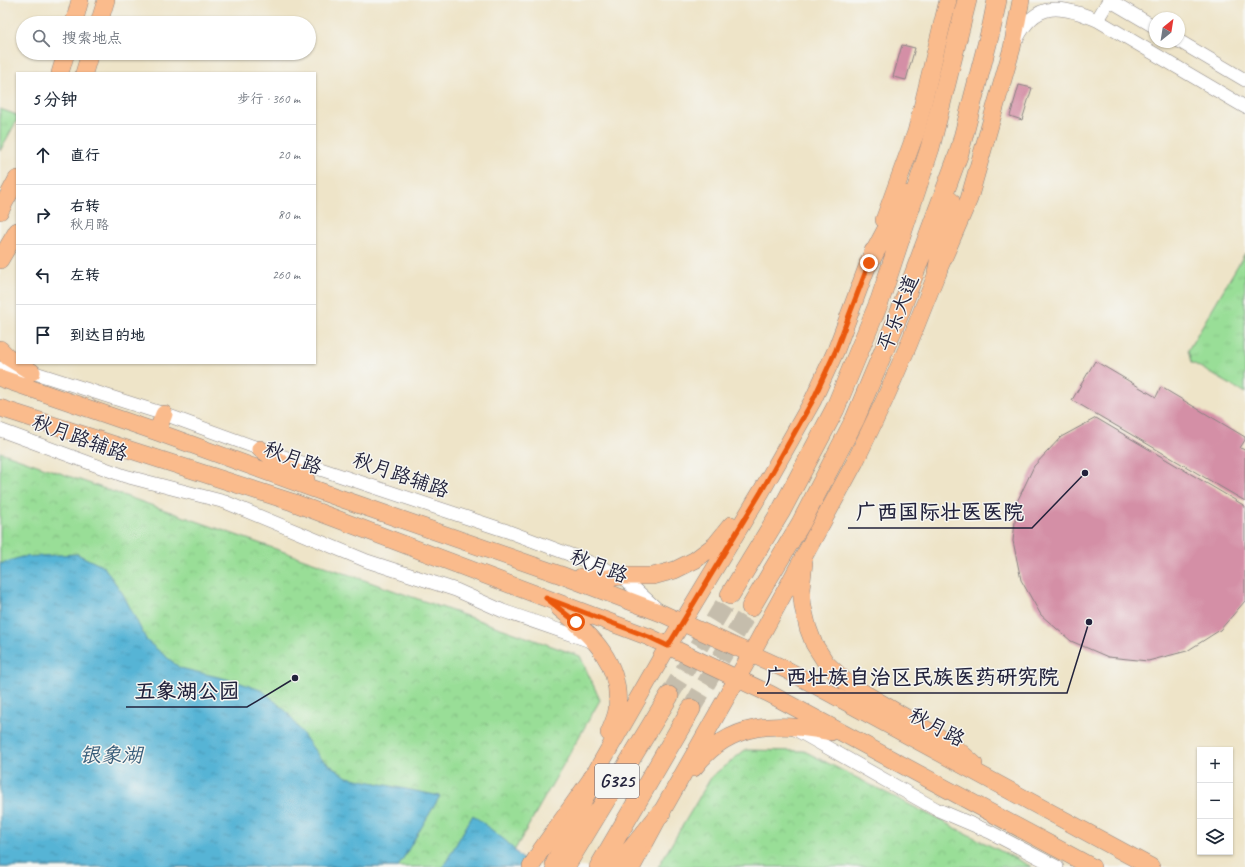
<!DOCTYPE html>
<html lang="zh">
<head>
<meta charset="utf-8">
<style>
  :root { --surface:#fff; --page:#f2f2f3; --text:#1f2937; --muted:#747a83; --line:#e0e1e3 }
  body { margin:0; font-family:Caveat,"LXGW WenKai TC",sans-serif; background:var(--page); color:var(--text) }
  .controls { position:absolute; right:12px; bottom:12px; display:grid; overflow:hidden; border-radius:0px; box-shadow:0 1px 3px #0004 }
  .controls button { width:36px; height:36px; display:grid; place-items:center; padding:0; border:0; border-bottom:1px solid var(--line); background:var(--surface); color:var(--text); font:20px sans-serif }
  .compass { position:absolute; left:1149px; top:12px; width:36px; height:36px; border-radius:50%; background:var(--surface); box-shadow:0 1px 3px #0004; rotate:30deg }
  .stop { position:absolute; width:12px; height:12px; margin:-9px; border:3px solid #ea580c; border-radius:50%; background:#fff }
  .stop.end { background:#ea580c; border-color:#fff; box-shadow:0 1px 4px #0008 }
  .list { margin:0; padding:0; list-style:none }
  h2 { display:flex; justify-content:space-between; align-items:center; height:52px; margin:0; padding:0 16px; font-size:17px }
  h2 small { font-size:13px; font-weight:400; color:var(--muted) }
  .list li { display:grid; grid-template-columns:26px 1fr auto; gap:12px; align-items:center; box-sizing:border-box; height:60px; padding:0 16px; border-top:1px solid var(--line) }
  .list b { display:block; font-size:15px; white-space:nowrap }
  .list p { margin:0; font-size:13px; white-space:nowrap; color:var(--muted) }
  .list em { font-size:13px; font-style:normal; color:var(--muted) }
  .icon { flex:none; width:22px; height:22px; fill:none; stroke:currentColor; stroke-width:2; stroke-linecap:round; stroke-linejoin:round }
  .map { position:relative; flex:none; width:1245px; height:867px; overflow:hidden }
  .search { position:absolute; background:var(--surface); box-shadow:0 1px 3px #0004; left:16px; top:16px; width:300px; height:44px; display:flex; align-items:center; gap:10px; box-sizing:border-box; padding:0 14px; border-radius:22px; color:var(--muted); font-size:15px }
  .panel { position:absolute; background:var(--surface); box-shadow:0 1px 3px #0004; left:16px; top:72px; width:300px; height:292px; border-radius:0px }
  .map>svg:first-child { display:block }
  .grass { fill:url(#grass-tufts); stroke:#5e8069 }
  .park { fill:url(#park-crowns); stroke:#5e8069 }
  .water { fill:url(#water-ripples); stroke:#3c6b88 }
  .building { fill:#d48fa6 }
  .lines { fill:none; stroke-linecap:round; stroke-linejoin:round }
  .highway-tunnel { stroke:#c5bdac; stroke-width:19; stroke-dasharray:19 10; stroke-linecap:butt }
  .minor-casing { stroke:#888382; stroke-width:14 }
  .major-casing { stroke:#888382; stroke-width:18 }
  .highway-casing { stroke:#888382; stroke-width:20 }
  .minor { stroke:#fff; stroke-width:13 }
  .major { stroke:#fabb8c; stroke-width:17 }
  .highway { stroke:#fabb8c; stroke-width:19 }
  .route { stroke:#ea580c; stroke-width:5 }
  .labels { text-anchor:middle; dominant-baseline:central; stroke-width:3; stroke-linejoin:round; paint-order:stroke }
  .shield { fill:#f6f6f2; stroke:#626272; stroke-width:1 }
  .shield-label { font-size:19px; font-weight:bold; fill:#22223b }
  .street-label { font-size:20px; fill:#22223b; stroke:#f6f6f2 }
  .water-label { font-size:21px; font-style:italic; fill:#375c79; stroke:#f6f6f2 }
  .leader { fill:none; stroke:#22223b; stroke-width:1.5 }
  .callout-dot { fill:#22223b; stroke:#f6f6f2; stroke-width:1.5 }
  .callout-label { font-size:21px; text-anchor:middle; font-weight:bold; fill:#22223b; stroke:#f6f6f2; stroke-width:3; stroke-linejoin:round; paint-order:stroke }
</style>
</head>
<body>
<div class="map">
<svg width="1245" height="867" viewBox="0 0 1245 867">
  <defs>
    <pattern id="grass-tufts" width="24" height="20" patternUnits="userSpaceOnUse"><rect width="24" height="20" fill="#99de97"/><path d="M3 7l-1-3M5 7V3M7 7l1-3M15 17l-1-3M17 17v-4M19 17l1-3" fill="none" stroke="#84be83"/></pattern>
    <pattern id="park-crowns" width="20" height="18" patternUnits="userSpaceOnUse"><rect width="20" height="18" fill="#99de97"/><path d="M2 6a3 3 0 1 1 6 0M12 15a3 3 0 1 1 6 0" fill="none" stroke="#84be83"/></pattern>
    <pattern id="water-ripples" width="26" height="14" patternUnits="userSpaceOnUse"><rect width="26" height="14" fill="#57b4d5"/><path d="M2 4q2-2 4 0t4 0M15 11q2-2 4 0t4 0" fill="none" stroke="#4892ae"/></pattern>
  </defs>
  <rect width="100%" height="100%" fill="#f6f6f2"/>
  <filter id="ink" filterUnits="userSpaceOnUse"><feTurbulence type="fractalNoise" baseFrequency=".025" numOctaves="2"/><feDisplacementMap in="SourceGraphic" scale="8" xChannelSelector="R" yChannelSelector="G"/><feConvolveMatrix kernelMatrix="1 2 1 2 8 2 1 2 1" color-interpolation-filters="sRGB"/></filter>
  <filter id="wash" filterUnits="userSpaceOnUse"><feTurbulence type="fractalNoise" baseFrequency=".012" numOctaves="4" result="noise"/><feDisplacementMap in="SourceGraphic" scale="16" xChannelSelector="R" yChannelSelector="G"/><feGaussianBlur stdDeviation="0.9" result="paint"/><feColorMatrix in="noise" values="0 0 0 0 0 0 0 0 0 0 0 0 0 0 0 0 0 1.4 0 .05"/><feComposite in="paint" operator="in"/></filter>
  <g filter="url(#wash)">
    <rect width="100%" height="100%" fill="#eee4c8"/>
    <path class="grass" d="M0,109L17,115V120L0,151Z
      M1245,253V393L1191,362L1188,350Z"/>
    <path class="park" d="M0,452L580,656L600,700L505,867H0Z
      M745,750L804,751L1032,867H658L712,776Z"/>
    <path class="water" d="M77,554L104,567L123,594L147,641L180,668L235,681L263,691L287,712L320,758L347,777L440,796L398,867H0V564L21,557Z
      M473,815L507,842L530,867H443Z"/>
    <g id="blocks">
      <path class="building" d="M902,45L915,48L906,80L893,77Z
        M1019,85L1032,88L1022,120L1010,116Z
        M1095,361L1156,397L1161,387L1245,437V440L1240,448L1245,450V501L1072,400Z
        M1096,418L1245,506V601L1220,630L1187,651L1148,661L1108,657L1071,641L1041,615L1021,580L1013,541L1017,502L1034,466L1061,437Z"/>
    </g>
  </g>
  <g filter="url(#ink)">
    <use href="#blocks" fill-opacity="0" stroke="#888382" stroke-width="1"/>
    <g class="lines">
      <path class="highway-tunnel" d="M669,696L730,595
        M691,709L751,607"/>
      <defs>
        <path id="minor" d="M1109,0L1155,27
          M1097,20L1109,0
          M1017,39C1036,0 1062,5 1097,20L1245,107
          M1179,41L1245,80
          M0,368L32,372L164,414L260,449L507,531L579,558L621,576L657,609
          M0,430L125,476L225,502L367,561L456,590L503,611L596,643
          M793,728L936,809L990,832L1057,867"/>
        <path id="major" d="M74,23L80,0
          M99,23L106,0
          M60,73L66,53
          M84,73L90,53
          M0,211L17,179
          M884,220L916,132L948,0
          M0,260L17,231
          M0,349L8,357L32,372
          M0,378L157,432L328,494L561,575L661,613L787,670L1151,867
          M0,408L292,502L649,637L770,694L1092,867
          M157,432L164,414
          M260,449L306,479
          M804,563L801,589L803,607L808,628L814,644L826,663L847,683L951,744L974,764
          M581,577L603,579L621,576H653L675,570L695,560L715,545L731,525
          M559,608C592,635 622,663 617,710C616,717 612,726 609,733
          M694,768C730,720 778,722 831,732
          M531,867L541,850L594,775L668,646L761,492L813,400L836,350L873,251
          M632,867L661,813L751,654L855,462L884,401L908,346L937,273L969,199L1012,48L1021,0"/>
        <path id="highway" d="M869,263L905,195
          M937,273L950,201
          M730,595L781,511L835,409L880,300L930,148L967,0
          M751,607L801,523L855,419L900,312L959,153L992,25L997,0
          M555,864L594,775
          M565,867L669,696
          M599,867L691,709
          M617,867L661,813"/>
      </defs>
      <use href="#minor" class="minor-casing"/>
      <use href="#major" class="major-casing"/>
      <use href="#highway" class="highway-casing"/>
      <use href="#minor" class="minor"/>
      <use href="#major" class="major"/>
      <use href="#highway" class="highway"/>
    </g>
  </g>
  <g class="lines" filter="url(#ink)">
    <path class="route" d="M576,622L546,598L649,637L668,646L761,492L813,400L836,350L869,263"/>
  </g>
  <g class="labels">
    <rect class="shield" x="595" y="764" width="44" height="34" rx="3"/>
    <g class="shield-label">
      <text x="617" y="781">G325</text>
    </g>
    <g class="street-label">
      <text transform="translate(898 313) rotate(-69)">平乐大道</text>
      <text transform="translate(80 438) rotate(20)">秋月路辅路</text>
      <text transform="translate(293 458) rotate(20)">秋月路</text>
      <text transform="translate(401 475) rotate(19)">秋月路辅路</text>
      <text transform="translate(599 566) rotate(21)">秋月路</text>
      <text transform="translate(937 727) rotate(28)">秋月路</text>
    </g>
    <g class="water-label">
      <text x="111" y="755">银象湖</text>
    </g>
  </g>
  <path class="leader" d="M1085 473L1032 528H848M1089 622L1067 693H757M295 678L247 707H126"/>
  <g class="callout-dot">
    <circle cx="1085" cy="473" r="4"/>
    <circle cx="1089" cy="622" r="4"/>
    <circle cx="295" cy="678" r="4"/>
  </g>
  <g class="callout-label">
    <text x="940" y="519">广西国际壮医医院</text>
    <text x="912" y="684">广西壮族自治区民族医药研究院</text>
    <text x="187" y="698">五象湖公园</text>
  </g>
</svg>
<div class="controls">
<button>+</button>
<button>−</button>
<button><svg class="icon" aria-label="layers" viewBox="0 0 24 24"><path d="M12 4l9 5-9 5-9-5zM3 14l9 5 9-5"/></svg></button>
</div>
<svg class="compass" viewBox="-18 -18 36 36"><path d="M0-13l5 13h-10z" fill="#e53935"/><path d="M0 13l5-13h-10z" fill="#747a83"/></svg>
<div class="stop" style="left:576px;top:622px"></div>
<div class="stop end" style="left:869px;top:263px"></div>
<div class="search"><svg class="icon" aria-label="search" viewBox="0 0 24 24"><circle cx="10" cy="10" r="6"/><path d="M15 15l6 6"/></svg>搜索地点</div>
<section class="panel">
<h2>5 分钟<small>步行 · 360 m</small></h2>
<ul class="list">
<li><svg class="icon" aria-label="ahead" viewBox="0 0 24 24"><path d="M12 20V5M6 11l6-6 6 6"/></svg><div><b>直行</b></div><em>20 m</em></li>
<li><svg class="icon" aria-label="right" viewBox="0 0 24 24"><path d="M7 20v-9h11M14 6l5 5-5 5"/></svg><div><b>右转</b><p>秋月路</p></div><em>80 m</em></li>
<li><svg class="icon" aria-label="left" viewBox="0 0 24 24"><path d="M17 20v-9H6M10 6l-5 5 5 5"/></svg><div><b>左转</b></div><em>260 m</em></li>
<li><svg class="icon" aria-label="arrive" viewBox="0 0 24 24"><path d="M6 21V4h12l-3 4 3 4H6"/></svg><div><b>到达目的地</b></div></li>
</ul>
</section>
</div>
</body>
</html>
